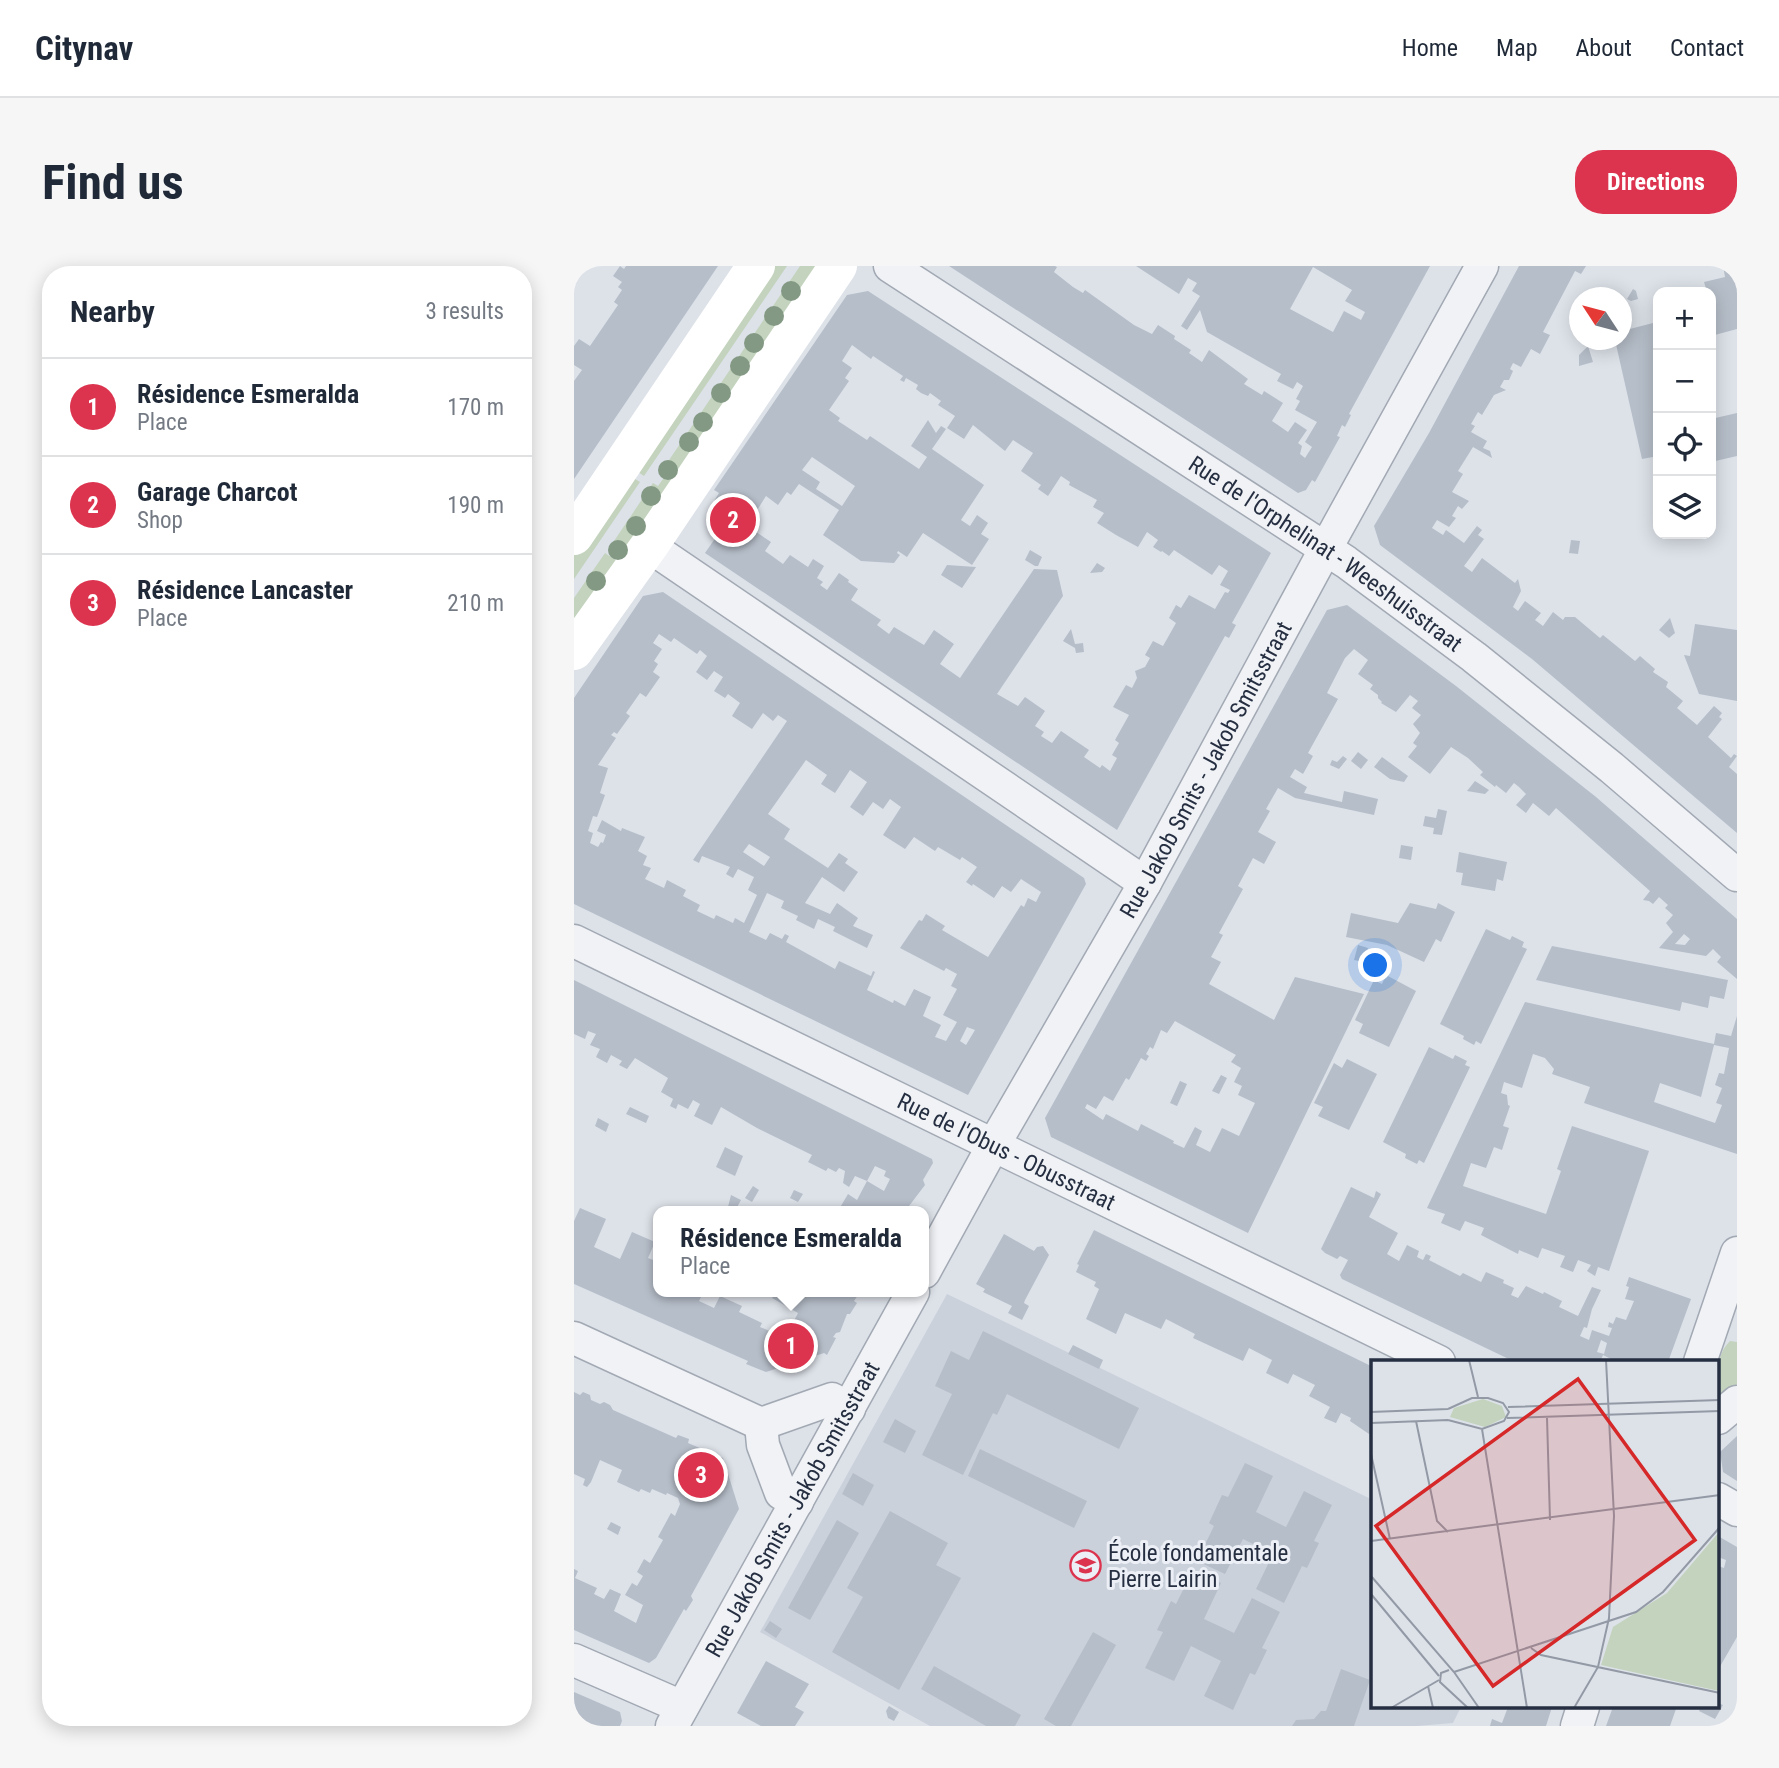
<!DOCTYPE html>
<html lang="en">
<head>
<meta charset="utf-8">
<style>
  :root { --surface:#fff; --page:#f6f6f7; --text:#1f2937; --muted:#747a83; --line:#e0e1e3; --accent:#dc334e }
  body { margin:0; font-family:"Roboto Condensed",sans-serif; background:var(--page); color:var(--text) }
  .controls { position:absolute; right:21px; top:21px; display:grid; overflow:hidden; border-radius:14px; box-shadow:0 4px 18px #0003 }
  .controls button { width:63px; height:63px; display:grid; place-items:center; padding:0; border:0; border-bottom:2px solid var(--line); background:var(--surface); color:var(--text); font:35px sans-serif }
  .compass { position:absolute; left:995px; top:21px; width:63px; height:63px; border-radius:50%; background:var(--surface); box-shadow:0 4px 18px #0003; rotate:306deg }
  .you { position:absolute; left:802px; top:700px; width:24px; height:24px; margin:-18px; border:5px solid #fff; border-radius:50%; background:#1a73e8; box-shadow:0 0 0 10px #1a73e833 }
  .badge { display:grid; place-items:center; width:46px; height:46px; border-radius:50%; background:var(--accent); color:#fff; font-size:23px; font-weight:700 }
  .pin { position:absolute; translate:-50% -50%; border:4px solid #fff; box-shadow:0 2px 7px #0006 }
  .popup { position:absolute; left:79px; top:940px; width:276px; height:91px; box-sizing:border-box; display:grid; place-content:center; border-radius:14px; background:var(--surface); filter:drop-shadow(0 2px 5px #0005); font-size:23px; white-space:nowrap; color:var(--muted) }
  .popup b { font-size:26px; color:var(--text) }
  .popup::after { content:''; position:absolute; left:50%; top:100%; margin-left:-14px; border:14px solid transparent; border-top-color:var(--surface) }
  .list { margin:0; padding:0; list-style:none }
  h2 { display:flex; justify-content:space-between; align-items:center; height:91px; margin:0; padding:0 28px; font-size:30px }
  h2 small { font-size:23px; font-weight:400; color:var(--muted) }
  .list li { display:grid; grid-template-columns:46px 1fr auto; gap:21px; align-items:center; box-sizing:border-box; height:98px; padding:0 28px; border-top:2px solid var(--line) }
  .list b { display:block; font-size:26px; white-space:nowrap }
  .list p { margin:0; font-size:23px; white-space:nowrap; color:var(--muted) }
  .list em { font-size:23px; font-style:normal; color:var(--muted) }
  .icon { flex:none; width:38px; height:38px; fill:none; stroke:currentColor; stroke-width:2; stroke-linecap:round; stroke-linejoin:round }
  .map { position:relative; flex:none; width:1163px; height:1460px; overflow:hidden; border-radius:28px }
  header { display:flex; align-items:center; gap:42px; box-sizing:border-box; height:98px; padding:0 35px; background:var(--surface); border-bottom:2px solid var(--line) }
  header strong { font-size:33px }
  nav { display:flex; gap:38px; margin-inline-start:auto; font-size:24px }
  .intro { display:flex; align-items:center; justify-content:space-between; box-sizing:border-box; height:168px; padding:0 42px }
  h1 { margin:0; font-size:49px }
  .button { padding:18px 32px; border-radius:28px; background:var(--accent); color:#fff; font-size:24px; font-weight:700 }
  main { display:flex; gap:42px; padding:0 42px }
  aside { flex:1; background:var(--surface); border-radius:28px; box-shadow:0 4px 18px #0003 }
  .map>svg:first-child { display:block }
  .built { fill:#cbd1db }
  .green { fill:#c3d3bd }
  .building { fill:#b6bec9; fill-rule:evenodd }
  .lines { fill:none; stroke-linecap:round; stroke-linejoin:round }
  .minor-casing { stroke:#a2a9b3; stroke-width:35 }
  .minor { stroke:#f0f2f6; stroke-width:32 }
  .secondary { stroke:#fff; stroke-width:38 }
  .tree { fill:#839984 }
  .labels { text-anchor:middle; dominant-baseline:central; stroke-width:6; stroke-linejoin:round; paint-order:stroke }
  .street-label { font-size:23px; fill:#252f41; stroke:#ecf0f6 }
  .poi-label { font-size:23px; fill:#252f41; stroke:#ecf0f6; text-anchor:start }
  .inset-road { fill:none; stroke:#939aa6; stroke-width:2 }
  .view { fill:#d62828; fill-opacity:0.15; stroke:#d62828; stroke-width:3.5 }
  .inset-edge { fill:none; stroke:#252f41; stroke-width:3.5 }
</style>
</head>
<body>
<header>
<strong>Citynav</strong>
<nav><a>Home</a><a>Map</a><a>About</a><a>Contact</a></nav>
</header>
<div class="intro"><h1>Find us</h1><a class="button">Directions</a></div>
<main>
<aside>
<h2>Nearby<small>3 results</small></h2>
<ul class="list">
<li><span class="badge">1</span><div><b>Résidence Esmeralda</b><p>Place</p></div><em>170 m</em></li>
<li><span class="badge">2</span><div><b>Garage Charcot</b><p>Shop</p></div><em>190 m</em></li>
<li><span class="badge">3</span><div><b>Résidence Lancaster</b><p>Place</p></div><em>210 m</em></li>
</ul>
</aside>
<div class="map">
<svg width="1163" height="1460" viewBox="0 0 1163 1460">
  <rect width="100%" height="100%" fill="#dde2e9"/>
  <path class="built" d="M373,1028L799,1234V1441H887L879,1457L843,1460H356L186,1366Z"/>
  <path class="green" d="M194,0H213L70,210L58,202Z
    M226,0H243L47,289L36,281L79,217L84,220L94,206L89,203Z
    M53,208L66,216L0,313V287Z
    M31,287L43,295L0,358V332Z
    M1156,1075L1163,1076V1118L1144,1136C1144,1116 1140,1090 1156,1075Z"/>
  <path class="building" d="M46,0L50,3L52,0H144L0,213V115L8,104L0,99V80L5,73L16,80L44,39L40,36L48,24L44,21L48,16L39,10Z
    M375,0H481L483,1L480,6L499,21L509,27L511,24L560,59L578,68L584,59L601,70L600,73L617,84L615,87L628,96L635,84L674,113L670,118L688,129L690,125L709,137L698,155L714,166L721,156L733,164L724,177L728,180L726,188L731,192L738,181L731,176L743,156L721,144L726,135L722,133L729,120L723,116L719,123L703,115L707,108L633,66L626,44L613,64L607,60L626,30L618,25L623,17L614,12L605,28L562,0H856L776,146L775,148L777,149L771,161L768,159L763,170L766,171L741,216L738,214L732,224L724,227ZM739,1L778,24L771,35L791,46L787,54L770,45L759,66L716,43Z
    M945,0H1012L1007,8L1001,5L969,66L976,69L966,88L957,83L947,101L939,97L936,103L939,105L935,114H930L926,121L932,124L920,129L908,149L904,146L897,158L901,160L897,166L913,175L909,182L916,185L918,192L899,181L884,205L889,208L878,226L895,235L888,243L884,240L878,250L882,252L875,261L863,254L858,262L869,269L872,264L890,277L903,260L908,264L904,269L910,273L890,300L898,306L908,292L941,317L944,313L947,325L939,341L944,345L951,335L967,347L961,354L969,360L979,346L989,354L991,351H1001L1026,372L1029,369L1061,395L1066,390L1081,403L1079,406L1094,416L1092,421L1109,435L1103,442L1123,459L1140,440L1148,447L1145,451L1148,453L1134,471L1157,492L1160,488L1163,490L1155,501L1163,508V567L958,393L806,279L800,260L855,167Z
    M1149,0H1163V63L1137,70V26H1133L1130,16L1151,11Z
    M1059,23L1062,25L1064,33L1057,35L1053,33Z
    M294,25L697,287L658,357L662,359L655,372L651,370L543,564L131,287L147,264L140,259L151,243L140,235L145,227L140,224L273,29ZM278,79L297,93L299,90L329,110L326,114L330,116L332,112L344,119L342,123L347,127L354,130L356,127L367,135L364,139L381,150L373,162L390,173L399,159L431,185L439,174L459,187L447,205L467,219L464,223L474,230L487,210L496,216L495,219L523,234L519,241L530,247L523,257L542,269L564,281L573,266L584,274L579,281L587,286L588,285L595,290L600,284L638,309L645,299L654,305L646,319L656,324L654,327L651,326L641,343L615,329L607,342L602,339L595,352L602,357L589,380L579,375L571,389L576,392L571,401L561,405L563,412L558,422L552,419L539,441L555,449L541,474L545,477L538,489L543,492L536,505L528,499L526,502L510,491L515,484L487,465L478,477L467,470L470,466L461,460L471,445L451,431L444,440L423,428L489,330L483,304L460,303L386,412L366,398L380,378L360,364L350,379L320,361L315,368L303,359L307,354L277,334L284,323L274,316L275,314L265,307L253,324L246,319L249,316L243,312L250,300L239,293L234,301L216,289L209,298L191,285L197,276L173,260L192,230L204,239L213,226L217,229L225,218L265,244L249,269L287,295L320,297L326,289L323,287L324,285L333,291L349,267L398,299L415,273L407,268L414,257L403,249L396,260L387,254L410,219L358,183L372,163L367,160L362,167L354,154L337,180L353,191L345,203L296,170L293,174L264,155L266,152L255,144L275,115L271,112L278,102L268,95ZM238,191L281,220L268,240L242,223L246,216L228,204Z
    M1079,57L1084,82V190L1068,193L1041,74H1048V65Z
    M1014,80L1019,96L1005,100V89Z
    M1163,147V190L1137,196V153Z
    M997,274L1006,275L1004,288L995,287Z
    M456,284L468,291L464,300H461L451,294Z
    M523,297L531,302L528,306L516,307Z
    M373,299L402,301L388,322L367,309Z
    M89,326L510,612L512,618L394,829L0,638V432L69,330ZM85,368L97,376L100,372L123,388L126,384L133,390L122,406L133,414L140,405L149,411L140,425L151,432L154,428L166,437L158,450L178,463L189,447L199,455L204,449L213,455L119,594L125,597L128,590L156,601L152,608L159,612L164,603L180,611L174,624L183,629L170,657L161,652L159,657L142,649L140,653L123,645L126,639L109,630L112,624L93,614L90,622L71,613L77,602L69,599L73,590L64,585L71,571L48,562L47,565L28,554L23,565L32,569L29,577L27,576L24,581L16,577L19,567L14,565L19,550L23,551L31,529L26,527L34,502L24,499L42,472L37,469L40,466L43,468L56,450L52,447L66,427L72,431L86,411L79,406L84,398L80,395L88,383L79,377ZM232,494L253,509L247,518L261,527L276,504L293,516L276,541L289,550L299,536L309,543L316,533L327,541L309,569L331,583L340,571L361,585L364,581L386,594L388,591L403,601L392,616L398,620L399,618L420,632L428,620L437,626L447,613L467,626L462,636L454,632L450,641L447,639L414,691L368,664L371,660L352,648L348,655L345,654L326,682L370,705L372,702L383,708L377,720L383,723L369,749L383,756L372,775L361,771L367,759L349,750L357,731L340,723L331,740L320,734L319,737L293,724L301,706L299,705L297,710L265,695L261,703L212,676L215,670L211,668L208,673L196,667L192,674L175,666L193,627L210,635L207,642L224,650L222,654L240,663L244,653L261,661L259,665L293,682L299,669L279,660L284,652L263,637L256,648L231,637L248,611L270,626L284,606L271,597L274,593L265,587L254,602L210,573L216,563L194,548ZM175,578L196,591L190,600L169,586ZM393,761L401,764L392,779L386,775Z
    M773,339L882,420L1022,531L1163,653V713L1143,696L1147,691L1139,683L1132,690L1085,682L1099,666L1092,657L1099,649L1091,642L1094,639L1085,631L1079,638L1075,635L1069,634L1076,625L982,542L975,550L959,537L952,547L942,539L952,528L945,521L940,517L932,527L922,519L921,521L906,509L909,506L894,492L877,481L856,508L834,491L843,480L839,477L846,467L839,458L847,449L838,442L844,435L836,429L822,446L807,437L808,436L804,432V429L796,423L799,419L784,408L794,394L780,383L771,392L753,427L764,433L734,487L739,490L729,508L721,503L716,511L733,521L730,527L768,536L770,525L804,533L800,549L721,532L704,522L692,543L696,545L684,566L702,576L690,598L679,592L664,620L669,623L645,667L649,669L637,691L647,696L635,718L700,754L721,711L790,728L674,967L477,871L471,852L753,344ZM1110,668L1116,673L1111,679L1101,678ZM601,755L662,789L657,796L667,802L660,816L668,820L664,829L681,837L665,870L648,862L636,886L622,879L628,865L621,861L610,882L599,877L600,875L567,858L564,865L532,848L529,854L511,842L513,838L522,843L530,830L539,835L552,812L555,814L567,792L572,795L575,790L572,788L576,781L579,783L587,764L593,767Z
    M1096,352L1101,367L1095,372L1085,364Z
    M1121,358L1163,364V435L1125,428L1110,389L1116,390Z
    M497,363L501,378L509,377L510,386L502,387L501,382L489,375Z
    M784,486L794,494L787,503L777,495Z
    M769,490L773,493L765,503L756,499L758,494L763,496Z
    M808,491L834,510L830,516L816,513L800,501Z
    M901,515L915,524L911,528L893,525Z
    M864,543L873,545L868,569L859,568L860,562L849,560L851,550L862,552Z
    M827,579L839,581L837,594L825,592Z
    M885,586L933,596L929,615L923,613L921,625L887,619L889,607L882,606Z
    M836,637L862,643L864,637L881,646L867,676L862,673L850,696L813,679L772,671L777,647L824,657Z
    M912,663L936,674L938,670L950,676L948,681L953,683L907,778L902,775L900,779L889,773L890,770L866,758Z
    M784,679L794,682L790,696L780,694Z
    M978,680L1154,714L1150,733L1136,730L1134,742L1108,736L1106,745L962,714Z
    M812,709L842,725L815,781L785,767L789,758L781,754L800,714L808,718Z
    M0,714L358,893L359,897L349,914L351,919L335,940L338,942L336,945H264L274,928L283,934L293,915L281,910L275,921L269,917L271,905L265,902L262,906L254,902L252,905L234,896L238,889L183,862L147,841L138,859L120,850L126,838L119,834L114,843L104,838L102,843L96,840L99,833L87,826L94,812L61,792L53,803L45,799L48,795L37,789L33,797L22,791L26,783L16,779L22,768L14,765L11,773L0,768ZM301,900L312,905L310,910L316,913L310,925L293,915Z
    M951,736L1140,778L1142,767L1157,770L1163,750V888L1010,837L1016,821L978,808L980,803L971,792L959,788L948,822L930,816L927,827L933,829L934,839L936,840L929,860L935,862L928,884L920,881L912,902L897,897L889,920L972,948L987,905L983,903L998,860L1075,885L1035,1005L1024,1001L1021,1010L1013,1005L1017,999L1004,994L999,1006L986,1001L991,990L968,982L964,992L945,984L944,988L907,969L910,962L891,955L886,965L867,957L871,948L853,942ZM1140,779L1155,782L1150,808L1145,807L1141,819L1148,822L1142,837L1148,839L1141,857L1080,836L1086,817L1127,831Z
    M855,781L879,793L881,789L893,795L891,799L896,801L850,897L845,894L843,898L831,892L832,888L809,876Z
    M773,793L803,808L775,864L744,850L749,841L740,837L760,797L768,802Z
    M647,809L653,812L645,828L638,825Z
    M606,815L613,818L603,840L596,837Z
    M56,841L75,850L72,857L52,848Z
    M24,852L35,858L32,866L21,860Z
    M151,881L169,890L161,910L142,901Z
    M179,920L185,924L178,936L171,932Z
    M777,921L800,932L802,925L807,928L795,951L824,967L813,988L825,995L833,979L845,985L843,991L849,994L852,988L857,990L855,994L886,1010L889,1007L907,1016L912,1006L930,1014L929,1017L940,1022L937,1029L944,1032L952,1020L969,1028L970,1026L988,1035L985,1041L1004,1050L1018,1021L1027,1024L1018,1043L1013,1062L1010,1061L1006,1070L1015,1074L1018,1064L1035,1070L1038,1062L1034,1061L1035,1056L1039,1058L1042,1051L1052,1054L1060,1035L1051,1033L1055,1021L1052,1020L1055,1011L1117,1033L1094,1096H1043L1029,1089L1026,1096H941L768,1013L766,1009L774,994L766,990L763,993L751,987L747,983ZM1027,1074L1033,1077L1030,1088L1023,1086Z
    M220,924L229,928L224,936L216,932Z
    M157,929L167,934L161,945H153Z
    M6,942L32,953L20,981L46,993L58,966L81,976L74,992L84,996V1026H116L127,1031L125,1035L140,1042L146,1030L168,1040L165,1046L188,1057L186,1061L207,1070L213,1068L224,1047L198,1032L202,1026H286L280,1035L283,1037L276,1048H273L266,1066L262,1067L259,1071L262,1072L253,1089L250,1087L192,1106L172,1098L174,1095L0,1018V955Z
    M520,964L799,1101V1161L795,1168L776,1155L777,1152L767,1147L762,1157L750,1152L756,1141L735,1130L741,1119L719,1108L714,1118L692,1107L698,1094L675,1082L669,1095L619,1072L621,1068L592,1053L587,1063L551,1047L542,1068L512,1053L525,1023L520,1020L522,1016L502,1006L505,999L503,998Z
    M430,968L460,985L463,981L469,980L475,989L451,1034L450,1037L455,1040L448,1054L434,1047L438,1040L409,1026L411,1023L402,1018Z
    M409,1065L565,1142L545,1183L433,1128L423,1149L419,1147L389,1209L348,1189L378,1128L361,1120L377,1085L395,1094Z
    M499,1079L529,1094L525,1103L494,1088Z
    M0,1126L6,1129L9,1126L16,1129L17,1134L26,1138L30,1136L36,1139L39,1144L102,1172L104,1169L115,1173L114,1177L149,1192L165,1243L117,1330L119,1334L112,1345L110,1343L82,1392L75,1397L0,1364V1303L4,1305L1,1312L23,1322L20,1328L30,1333L36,1323L47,1328L40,1345L62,1357L69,1339L51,1329L58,1317L63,1320L69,1310L63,1306L70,1293L76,1297L89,1274L84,1271L97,1247L101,1250L106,1238L104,1232L93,1227L92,1229L78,1223L76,1227L67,1223L65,1226L43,1216L48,1204L26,1194L17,1216L13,1221L9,1219L11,1213L0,1208Z
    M321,1153L342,1165L331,1187L309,1176Z
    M1163,1170V1215L1149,1206L1146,1186Z
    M406,1183L513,1235L500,1262L394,1210Z
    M671,1197L699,1210L682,1246L712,1261L730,1225L758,1239L740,1275L745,1277L733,1302L728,1300L710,1337L682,1323L699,1288L669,1273L651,1308L623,1295L640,1260L635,1257L648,1229L654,1231Z
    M279,1207L300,1219L289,1240L268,1228Z
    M316,1245L374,1277L362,1299L387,1312L325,1424L258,1386L289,1331L273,1322Z
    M263,1254L285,1267L236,1354L214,1342Z
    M37,1256L47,1261L44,1269L33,1263Z
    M1144,1270L1163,1281V1371L1144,1404V1316L1146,1310L1144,1309V1300L1150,1302L1152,1294L1144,1291Z
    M619,1304L647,1317L630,1353L660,1367L678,1332L706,1346L688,1382L693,1384L681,1409L676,1407L659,1444L630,1430L647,1395L617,1380L600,1415L571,1402L589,1366L583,1364L597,1335L602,1338Z
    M196,1355L208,1363L202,1372L190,1364Z
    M519,1366L542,1379L497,1460H482L470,1453Z
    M192,1395L235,1418L221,1441L230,1446L221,1460H187L163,1447Z
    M360,1400L447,1449L441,1460H412L347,1423Z
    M767,1403L796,1414L780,1460H718L722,1454L740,1453L747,1445H752Z
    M0,1426L46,1446L48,1455L46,1460H0Z
    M1144,1437L1149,1439L1141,1453L1125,1445L1127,1441H1144Z
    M315,1440L325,1446L320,1455L314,1452L312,1445Z
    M934,1441H978L972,1460H916L918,1453L928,1457Z
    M1039,1441H1096L1102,1443L1096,1460H1032Z"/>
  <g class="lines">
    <defs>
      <g id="minor">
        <path id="s1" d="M316,0L772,296L900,391L1038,502L1163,609"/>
        <path d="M75,280L571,617"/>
        <path id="s2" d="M0,675L865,1096"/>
        <path id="s3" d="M350,1006L419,880L571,617L752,282L908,0"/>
        <path d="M0,1072L187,1158L258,1133L275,1143"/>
        <path d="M1126,1096L1163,987"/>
        <path d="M1144,1152L1163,1136"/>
        <path d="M187,1158L189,1179L207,1227L223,1236"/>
        <path d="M1144,1233L1163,1244"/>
        <path d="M0,1394L108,1441"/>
        <path id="s4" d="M98,1460L339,1026"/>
        <path d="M1003,1460L1009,1441"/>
      </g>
    </defs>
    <use href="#minor" class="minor-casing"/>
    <use href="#minor" class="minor"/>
    <path class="secondary" d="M0,270L182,0
      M0,385L75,280L264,0"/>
  </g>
  <g class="tree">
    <circle cx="217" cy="25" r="10"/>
    <circle cx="200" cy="50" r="10"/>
    <circle cx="180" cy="77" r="10"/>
    <circle cx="166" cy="100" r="10"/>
    <circle cx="147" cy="127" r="10"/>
    <circle cx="129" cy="156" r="10"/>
    <circle cx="115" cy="176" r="10"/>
    <circle cx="94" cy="204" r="10"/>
    <circle cx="77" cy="230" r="10"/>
    <circle cx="62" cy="260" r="10"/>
    <circle cx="44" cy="284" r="10"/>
    <circle cx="22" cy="315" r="10"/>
  </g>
  <defs>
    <symbol id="school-ring" viewBox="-11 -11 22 22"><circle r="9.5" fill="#ecf0f6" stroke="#dc334e" stroke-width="1.5"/><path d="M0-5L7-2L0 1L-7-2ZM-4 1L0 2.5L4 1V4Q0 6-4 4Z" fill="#dc334e"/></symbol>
  </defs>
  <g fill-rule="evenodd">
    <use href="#school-ring" x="494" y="1282" width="35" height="35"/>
  </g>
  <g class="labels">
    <g class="street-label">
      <text stroke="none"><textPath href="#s1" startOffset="522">Rue de l'Orphelinat - Weeshuisstraat</textPath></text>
      <text stroke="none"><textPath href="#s3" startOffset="576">Rue Jakob Smits - Jakob Smitsstraat</textPath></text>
      <text stroke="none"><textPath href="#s2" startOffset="481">Rue de l'Obus - Obusstraat</textPath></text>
      <text stroke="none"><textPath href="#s4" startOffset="248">Rue Jakob Smits - Jakob Smitsstraat</textPath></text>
    </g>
    <g class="poi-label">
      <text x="534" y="1287">École fondamentale<tspan x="534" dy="26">Pierre Lairin</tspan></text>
    </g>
  </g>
  <g transform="translate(797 1094)">
    <rect width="348" height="348" fill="#dde2e9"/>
    <path d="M112,39L131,46L135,57L114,67L79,57L83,48ZM348,172V331L230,305L242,267L296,233Z" fill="#c3d3bd"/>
    <path class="inset-road" d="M98,0L107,37M137,47L349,40M77,49L101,38H117L132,43L138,52L133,61L111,69L77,60M0,52L77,49M136,58L349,51M176,58L179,160M45,61L66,161L77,172M0,63L77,60M111,69L156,348M0,94L19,179M0,181L349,135M0,216L83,312L108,348M0,234L68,316M160,288L170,295L349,333M78,310L70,313L69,322L97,348M83,312L265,252L292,232L349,167M57,326L62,348M20,348L68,320M203,348L227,307L238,258L243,156L235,0"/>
    <path class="view" d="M207,19L324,180L122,326L5,166Z"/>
    <rect width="348" height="348" class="inset-edge"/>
  </g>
</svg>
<div class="controls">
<button>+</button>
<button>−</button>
<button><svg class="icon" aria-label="locate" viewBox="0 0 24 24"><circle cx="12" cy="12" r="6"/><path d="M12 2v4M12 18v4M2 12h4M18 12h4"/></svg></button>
<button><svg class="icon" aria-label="layers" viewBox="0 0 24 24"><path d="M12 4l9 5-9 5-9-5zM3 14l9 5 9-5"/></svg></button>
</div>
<svg class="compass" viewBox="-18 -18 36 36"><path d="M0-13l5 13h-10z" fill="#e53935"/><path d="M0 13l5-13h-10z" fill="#747a83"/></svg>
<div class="you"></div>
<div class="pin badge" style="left:217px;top:1080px">1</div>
<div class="popup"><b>Résidence Esmeralda</b>Place</div>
<div class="pin badge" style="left:159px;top:254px">2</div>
<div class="pin badge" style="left:127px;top:1209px">3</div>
</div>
</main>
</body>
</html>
